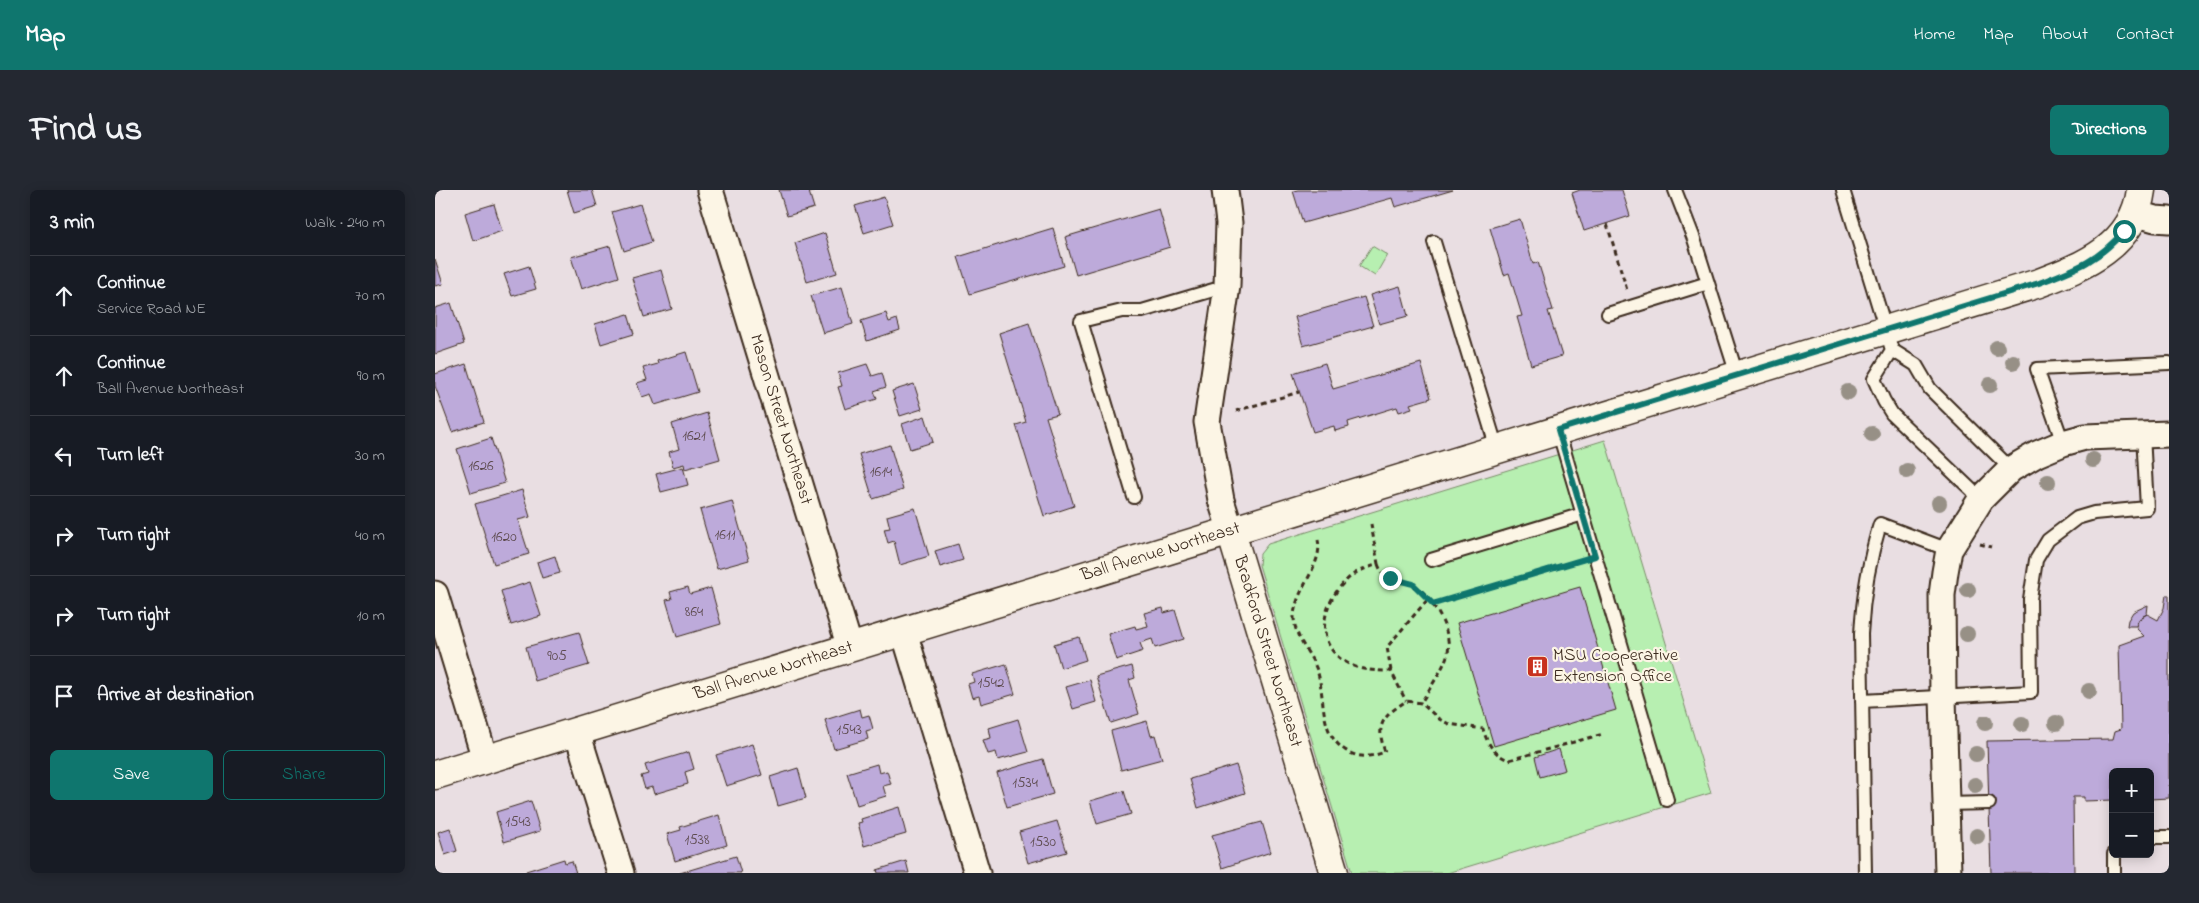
<!DOCTYPE html>
<html lang="en">
<head>
<meta charset="utf-8">
<style>
  :root { --surface:#171b24; --page:#242831; --text:#f1f3f6; --muted:#9ea1a6; --line:#363941; --accent:#0f766e }
  body { margin:0; font-family:"Indie Flower",sans-serif; background:var(--page); color:var(--text) }
  .controls { position:absolute; right:15px; bottom:15px; display:grid; overflow:hidden; border-radius:8px; box-shadow:0 2px 12px #0003 }
  .controls button { width:45px; height:45px; display:grid; place-items:center; padding:0; border:0; border-bottom:1px solid var(--line); background:var(--surface); color:var(--text); font:25px sans-serif }
  .stop { position:absolute; width:15px; height:15px; margin:-11px; border:4px solid #0f766e; border-radius:50%; background:#fff }
  .stop.end { background:#0f766e; border-color:#fff; box-shadow:0 1px 5px #0008 }
  .list { margin:0; padding:0; list-style:none }
  h2 { display:flex; justify-content:space-between; align-items:center; height:65px; margin:0; padding:0 20px; font-size:21px }
  h2 small { font-size:16px; font-weight:400; color:var(--muted) }
  .list li { display:grid; grid-template-columns:32px 1fr auto; gap:15px; align-items:center; box-sizing:border-box; height:80px; padding:0 20px; border-top:1px solid var(--line) }
  .list b { display:block; font-size:19px; white-space:nowrap }
  .list p { margin:0; font-size:16px; white-space:nowrap; color:var(--muted) }
  .list em { font-size:16px; font-style:normal; color:var(--muted) }
  .actions { display:flex; gap:10px; padding:15px 20px }
  .actions a { flex:1; padding:11px 0; border:1px solid var(--accent); border-radius:8px; text-align:center; font-size:18px; color:var(--accent) }
  .actions .main { background:var(--accent); color:#fff }
  .icon { flex:none; width:28px; height:28px; fill:none; stroke:currentColor; stroke-width:2; stroke-linecap:round; stroke-linejoin:round }
  .map { position:relative; flex:none; width:1734px; height:683px; overflow:hidden; border-radius:8px }
  header { display:flex; align-items:center; gap:30px; box-sizing:border-box; height:70px; padding:0 25px; background:var(--accent); color:#fff }
  header strong { font-size:24px }
  nav { display:flex; gap:28px; margin-inline-start:auto; font-size:18px }
  .intro { display:flex; align-items:center; justify-content:space-between; box-sizing:border-box; height:120px; padding:0 30px }
  h1 { margin:0; font-size:35px }
  .button { padding:12px 22px; border-radius:8px; background:var(--accent); color:#fff; font-size:18px; font-weight:700 }
  main { display:flex; gap:30px; padding:0 30px }
  aside { flex:1; background:var(--surface); border-radius:8px; box-shadow:0 2px 12px #0003 }
  .map>svg:first-child { display:block }
  .green { fill:#b7efb1; stroke:#798c68 }
  .building { fill:#bdaada; stroke:#3b2a1e }
  .lines { fill:none; stroke-linecap:round; stroke-linejoin:round }
  .lane-casing { stroke:#3b2a1e; stroke-width:16 }
  .street-casing { stroke:#3b2a1e; stroke-width:29 }
  .secondary-casing { stroke:#3b2a1e; stroke-width:31 }
  .path { stroke:#3b2a1e; stroke-width:3; stroke-dasharray:5 4; stroke-linecap:butt }
  .lane { stroke:#fcf5e5; stroke-width:12 }
  .street { stroke:#fcf5e5; stroke-width:25 }
  .secondary { stroke:#fcf5e5; stroke-width:28 }
  .tree { fill:#979086 }
  .route { stroke:#0f766e; stroke-width:6 }
  .labels { text-anchor:middle; dominant-baseline:central; stroke-width:4.5; stroke-linejoin:round; paint-order:stroke }
  .number-label { font-size:15px; fill:#5c4a4d }
  .street-label { font-size:18px; fill:#3b2a1e; stroke:#fcf5e5 }
  .poi-label { font-size:18px; fill:#3b2a1e; stroke:#fcf5e5; text-anchor:start }
</style>
</head>
<body>
<header>
<strong>Map</strong>
<nav><a>Home</a><a>Map</a><a>About</a><a>Contact</a></nav>
</header>
<div class="intro"><h1>Find us</h1><a class="button">Directions</a></div>
<main>
<aside>
<h2>3 min<small>Walk · 240 m</small></h2>
<ul class="list">
<li><svg class="icon" aria-label="ahead" viewBox="0 0 24 24"><path d="M12 20V5M6 11l6-6 6 6"/></svg><div><b>Continue</b><p>Service Road NE</p></div><em>70 m</em></li>
<li><svg class="icon" aria-label="ahead" viewBox="0 0 24 24"><path d="M12 20V5M6 11l6-6 6 6"/></svg><div><b>Continue</b><p>Ball Avenue Northeast</p></div><em>90 m</em></li>
<li><svg class="icon" aria-label="left" viewBox="0 0 24 24"><path d="M17 20v-9H6M10 6l-5 5 5 5"/></svg><div><b>Turn left</b></div><em>30 m</em></li>
<li><svg class="icon" aria-label="right" viewBox="0 0 24 24"><path d="M7 20v-9h11M14 6l5 5-5 5"/></svg><div><b>Turn right</b></div><em>40 m</em></li>
<li><svg class="icon" aria-label="right" viewBox="0 0 24 24"><path d="M7 20v-9h11M14 6l5 5-5 5"/></svg><div><b>Turn right</b></div><em>10 m</em></li>
<li><svg class="icon" aria-label="arrive" viewBox="0 0 24 24"><path d="M6 21V4h12l-3 4 3 4H6"/></svg><div><b>Arrive at destination</b></div></li>
</ul>
<div class="actions"><a class="main">Save</a><a>Share</a></div>
</aside>
<div class="map">
<svg width="1734" height="683" viewBox="0 0 1734 683">
  <rect width="100%" height="100%" fill="#e9dee2"/>
  <filter id="ink" filterUnits="userSpaceOnUse"><feTurbulence type="fractalNoise" baseFrequency=".02" numOctaves="2"/><feDisplacementMap in="SourceGraphic" scale="10" xChannelSelector="R" yChannelSelector="G"/><feConvolveMatrix kernelMatrix="1 2 1 2 8 2 1 2 1" color-interpolation-filters="sRGB"/></filter>
  <g filter="url(#ink)">
    <path class="green" d="M937,56L952,65L940,86L924,76Z
      M1170,250L1276,603L1012,683H917L824,375L825,364L833,354Z"/>
    <path class="building" d="M132,0H157L162,16L139,23Z
      M344,0H382L374,2L379,18L352,26Z
      M863,0H1018L960,17L957,8L868,33L858,1Z
      M1145,0H1187L1195,26L1149,41L1137,3Z
      M449,7L458,34L429,43L420,16Z
      M59,14L67,41L38,51L30,23Z
      M205,14L217,52L189,61L177,22Z
      M724,19L735,57L641,85L630,47Z
      M1085,29L1098,74L1103,72L1118,120L1113,121L1127,166L1096,175L1082,127L1087,126L1074,83L1069,85L1055,38Z
      M618,38L629,76L535,104L523,67Z
      M390,43L402,83L372,92L360,53Z
      M175,56L184,87L146,99L136,67Z
      M0,69L8,94L0,96Z
      M94,76L101,99L77,106L69,84Z
      M226,80L237,119L209,127L197,88Z
      M965,96L973,126L944,134L935,105Z
      M407,97L418,134L388,143L376,106Z
      M929,107L938,136L868,156L860,127Z
      M16,113L29,154L0,164V118Z
      M451,123L454,132L462,129L465,140L432,151L426,131Z
      M193,124L199,144L166,154L160,134Z
      M594,133L623,224L611,227L639,316L609,326L581,235L591,232L564,143Z
      M251,162L263,202L220,215L216,204L207,207L202,193L212,190L208,178L223,174L222,171Z
      M890,173L898,199L986,173L996,208L975,214L977,218L964,222L962,217L913,232L914,237L900,241L899,236L878,242L858,183Z
      M31,174L49,232L17,242L0,196V184Z
      M432,174L437,186L447,183L451,197L439,201L442,209L410,219L403,197L407,196L403,183Z
      M479,194L487,219L465,226L457,201Z
      M272,223L285,269L250,279L249,274L238,277L234,262L244,259L237,234Z
      M490,226L498,252L475,259L467,234Z
      M56,248L70,293L36,303L22,259Z
      M455,255L468,300L438,309L424,264Z
      M248,277L253,295L226,302L221,284Z
      M87,300L95,327L83,330L94,364L59,374L40,314Z
      M297,311L314,370L282,379L265,320Z
      M480,318L494,366L465,375L459,351L453,353L449,339L455,338L452,326Z
      M523,354L528,370L505,377L500,361Z
      M120,366L125,383L107,388L102,372Z
      M95,392L106,426L76,435L66,401Z
      M253,397L255,404L276,398L286,434L242,447L231,410L237,409L235,402Z
      M1145,397L1181,520L1059,556L1022,433Z
      M1731,405H1734V608L1715,609V582H1678V610L1649,611V607H1638L1639,683H1556L1552,551L1678,549L1680,541L1686,539L1684,455L1709,446L1702,439V432L1708,426L1712,424L1723,430L1729,418Z
      M1713,415L1712,424L1704,429L1701,436H1692L1693,430L1698,422Z
      M728,418L729,423L740,420L749,449L720,458L717,449L705,453L708,461L681,470L673,444L700,436L701,439L713,436L709,423Z
      M144,442L154,475L100,491L91,457Z
      M644,447L651,470L626,478L619,454Z
      M571,474L580,504L546,514L544,506L537,508L533,494L539,492L537,484Z
      M697,476L700,488L694,490L704,524L676,533L661,486Z
      M655,490L661,512L638,519L631,497Z
      M425,519L427,527L434,525L438,539L431,541L433,549L399,559L390,530Z
      M583,529L593,562L563,570L561,562L553,564L548,550L556,548L554,538Z
      M712,531L716,546L720,545L727,569L686,580L676,541Z
      M317,554L327,585L291,596L281,565Z
      M1124,559L1130,580L1105,587L1100,567Z
      M254,562L259,579L250,582L253,594L219,604L217,597L210,599L206,586L213,584L210,575Z
      M608,569L618,604L572,617L562,583Z
      M442,574L444,583L452,581L456,594L448,596L451,606L422,615L412,583Z
      M801,575L810,603L763,618L755,589Z
      M363,578L371,608L343,616L335,587Z
      M689,601L696,624L662,634L655,611Z
      M96,611L105,641L69,652L61,622Z
      M464,617L471,644L429,656L423,633L427,632L426,629Z
      M284,625L292,655L240,671L232,644L246,640L245,637Z
      M622,631L632,662L593,673L584,642Z
      M827,632L836,662L787,678L777,645Z
      M15,638L22,661L10,665L3,642Z
      M301,666L306,683H245Z
      M129,669L130,673L137,671L141,683H91V681Z
      M471,671L474,683H443L442,680Z"/>
    <g class="lines">
      <defs>
        <path id="lane" d="M1240,0L1259,49L1302,185
          M1408,0L1457,160L1481,175L1495,199L1576,279
          M999,52L1062,259
          M1173,124L1273,93
          M1457,160L1439,189L1449,211L1457,224L1546,309
          M1123,240L1232,610
          M1628,253L1602,179L1734,173
          M699,307L646,131L687,121H707L792,96
          M996,370L1148,324
          M1427,511L1596,502L1595,409L1601,370L1613,350L1642,328L1659,323L1712,318L1708,244
          M1511,614L1554,613
          M1715,647H1734
          M1679,664V683
          M1430,683L1426,444C1428,406 1434,370 1445,334L1514,360"/>
        <g id="street">
          <path id="s1" d="M275,0L415,458"/>
          <path d="M790,0L794,33L792,96L772,232L786,310L796,342"/>
          <path d="M1699,23L1720,29L1734,30"/>
          <path d="M0,404L50,569"/>
          <path d="M469,442L542,683"/>
          <path d="M142,542L186,683"/>
          <path d="M1513,683L1508,507L1507,405L1510,382L1514,360L1546,309L1576,279L1602,264L1628,253L1650,247L1734,244"/>
        </g>
        <g id="secondary">
          <path id="s2" d="M796,342L899,683"/>
          <path id="s3" d="M0,585L1604,93C1649,76 1699,56 1706,0"/>
        </g>
      </defs>
      <use href="#lane" class="lane-casing"/>
      <use href="#street" class="street-casing"/>
      <use href="#secondary" class="secondary-casing"/>
      <path class="path" d="M1172,34L1192,100
        M801,221L864,202
        M936,334L943,374C933,378 923,380 915,387C887,410 876,455 914,474C928,481 942,481 956,481L971,511
        M883,350C889,375 859,400 859,428C860,449 875,462 882,480C891,507 883,542 910,560C924,569 935,567 950,562C940,533 948,527 971,511L986,513L1004,529L1014,534L1048,539C1052,553 1059,565 1074,570L1168,544
        M1545,354L1556,357
        M943,374C950,394 961,386 976,394C996,404 1017,440 1013,462C1010,477 994,499 986,513
        M998,414L1143,371
        M956,481L952,457L993,409"/>
      <use href="#lane" class="lane"/>
      <use href="#street" class="street"/>
      <use href="#secondary" class="secondary"/>
    </g>
    <g class="tree">
      <circle cx="1562" cy="158" r="8"/>
      <circle cx="1578" cy="172" r="8"/>
      <circle cx="1555" cy="195" r="8"/>
      <circle cx="1413" cy="202" r="8"/>
      <circle cx="1437" cy="244" r="8"/>
      <circle cx="1658" cy="270" r="8"/>
      <circle cx="1472" cy="281" r="8"/>
      <circle cx="1613" cy="292" r="8"/>
      <circle cx="1504" cy="313" r="8"/>
      <circle cx="1533" cy="400" r="8"/>
      <circle cx="1532" cy="444" r="8"/>
      <circle cx="1654" cy="501" r="8"/>
      <circle cx="1550" cy="533" r="8"/>
      <circle cx="1621" cy="533" r="8"/>
      <circle cx="1587" cy="534" r="8"/>
      <circle cx="1541" cy="564" r="8"/>
      <circle cx="1540" cy="595" r="8"/>
      <circle cx="1542" cy="646" r="8"/>
    </g>
  </g>
  <g class="lines" filter="url(#ink)">
    <path class="route" d="M955,388L978,394L998,414L1160,366L1123,240L1604,93C1641,79 1662,72 1689,41"/>
  </g>
  <defs>
    <symbol id="building-square" viewBox="-11 -11 22 22"><rect x="-9" y="-9" width="18" height="18" rx="4" fill="#c8321e" stroke="#fcf5e5"/><path d="M-4-6H4V6H1V3H-1V6H-4ZM-2.5-4.3h1.7v1.8h-1.7ZM.8-4.3h1.7v1.8H.8ZM-2.5-1h1.7V.8h-1.7ZM.8-1h1.7V.8H.8Z" fill="#fff"/></symbol>
  </defs>
  <g fill-rule="evenodd">
    <use href="#building-square" x="1090" y="464" width="25" height="25"/>
  </g>
  <g class="labels">
    <g class="number-label">
      <text x="259" y="246">1621</text>
      <text x="46" y="276">1626</text>
      <text x="446" y="282">1614</text>
      <text x="290" y="345">1611</text>
      <text x="69" y="347">1620</text>
      <text x="259" y="422">864</text>
      <text x="122" y="466">905</text>
      <text x="556" y="493">1542</text>
      <text x="414" y="540">1543</text>
      <text x="590" y="593">1534</text>
      <text x="83" y="632">1543</text>
      <text x="262" y="650">1538</text>
      <text x="608" y="652">1530</text>
    </g>
    <g class="street-label">
      <text stroke="none"><textPath href="#s1" startOffset="240">Mason Street Northeast</textPath></text>
      <text stroke="none"><textPath href="#s3" startOffset="759">Ball Avenue Northeast</textPath></text>
      <text stroke="none"><textPath href="#s2" startOffset="125">Bradford Street Northeast</textPath></text>
      <text stroke="none"><textPath href="#s3" startOffset="354">Ball Avenue Northeast</textPath></text>
    </g>
    <g class="poi-label">
      <text x="1118" y="466">MSU Cooperative<tspan x="1118" dy="21">Extension Office</tspan></text>
    </g>
  </g>
</svg>
<div class="controls">
<button>+</button>
<button>−</button>
</div>
<div class="stop" style="left:1689px;top:41px"></div>
<div class="stop end" style="left:955px;top:388px"></div>
</div>
</main>
</body>
</html>
